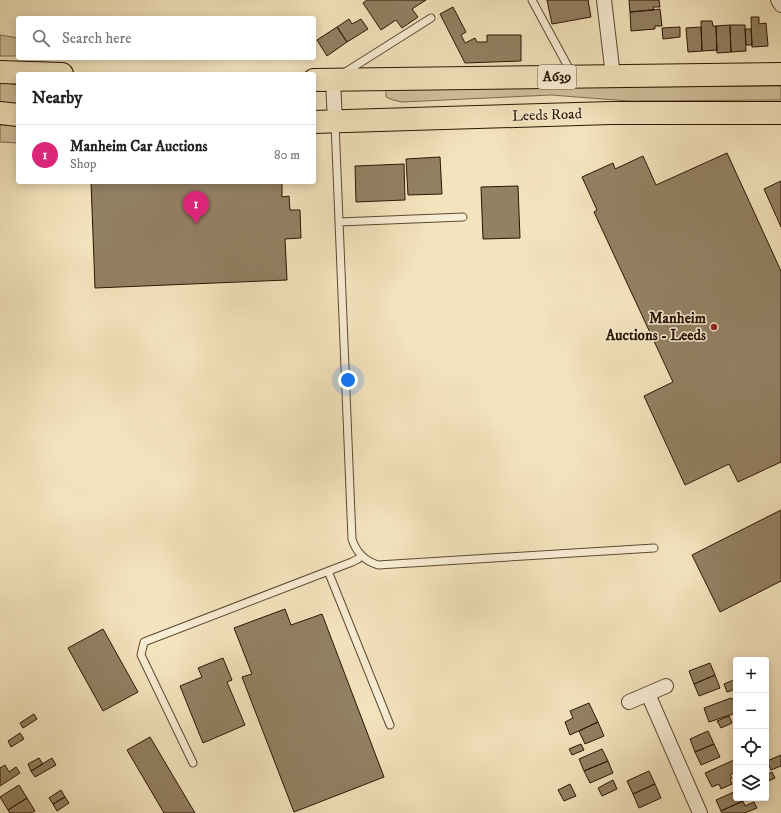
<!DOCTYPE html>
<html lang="en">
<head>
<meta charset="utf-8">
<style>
  :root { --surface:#fff; --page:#f2f2f2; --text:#222; --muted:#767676; --line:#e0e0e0; --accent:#db2777 }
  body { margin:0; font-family:"IM FELL DW Pica",serif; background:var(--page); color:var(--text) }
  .controls { position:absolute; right:12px; bottom:12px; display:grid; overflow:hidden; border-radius:4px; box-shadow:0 2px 10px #0003 }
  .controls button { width:36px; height:36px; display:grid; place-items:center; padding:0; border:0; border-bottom:1px solid var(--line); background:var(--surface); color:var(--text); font:20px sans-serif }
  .you { position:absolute; left:348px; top:380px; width:14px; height:14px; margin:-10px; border:3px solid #fff; border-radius:50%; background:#1a73e8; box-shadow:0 0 0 6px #1a73e833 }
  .badge { display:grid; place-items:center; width:26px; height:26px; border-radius:50%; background:var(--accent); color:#fff; font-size:13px; font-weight:700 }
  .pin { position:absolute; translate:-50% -33px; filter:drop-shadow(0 1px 2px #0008) }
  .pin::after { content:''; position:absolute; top:21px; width:14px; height:12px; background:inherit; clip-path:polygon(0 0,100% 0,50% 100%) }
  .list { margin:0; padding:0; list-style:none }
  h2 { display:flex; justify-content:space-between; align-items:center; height:52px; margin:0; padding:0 16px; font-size:17px }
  h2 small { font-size:13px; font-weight:400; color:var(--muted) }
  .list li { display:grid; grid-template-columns:26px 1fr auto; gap:12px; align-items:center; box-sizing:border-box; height:60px; padding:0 16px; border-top:1px solid var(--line) }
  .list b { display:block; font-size:15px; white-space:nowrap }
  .list p { margin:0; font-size:13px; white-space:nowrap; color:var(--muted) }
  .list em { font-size:13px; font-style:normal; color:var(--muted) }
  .icon { flex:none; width:22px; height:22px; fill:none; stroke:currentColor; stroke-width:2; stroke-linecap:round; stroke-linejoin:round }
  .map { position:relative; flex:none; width:781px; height:813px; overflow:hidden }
  .search { position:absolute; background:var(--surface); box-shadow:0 2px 10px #0003; left:16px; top:16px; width:300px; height:44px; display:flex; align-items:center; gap:10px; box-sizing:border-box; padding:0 14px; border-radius:4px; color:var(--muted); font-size:15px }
  .panel { position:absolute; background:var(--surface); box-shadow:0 2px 10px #0003; left:16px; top:72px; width:300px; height:112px; border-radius:4px }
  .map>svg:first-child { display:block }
  .green { fill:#d2c19e; stroke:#7e6b50 }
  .building { fill:#938164; stroke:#2a1502 }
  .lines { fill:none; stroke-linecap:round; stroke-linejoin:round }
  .lane-casing { stroke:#5c4931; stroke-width:9 }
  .street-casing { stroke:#5c4931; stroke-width:16 }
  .primary-casing { stroke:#2a1502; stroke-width:24 }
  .lane { stroke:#f8edd5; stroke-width:7 }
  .street { stroke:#f8edd5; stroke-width:14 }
  .primary { stroke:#f4e4be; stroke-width:22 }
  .poi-dot { fill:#8f2418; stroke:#f8edd5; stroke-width:1.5 }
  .labels { text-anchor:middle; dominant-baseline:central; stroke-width:3; stroke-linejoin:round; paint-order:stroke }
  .shield { fill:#f8edd5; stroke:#685641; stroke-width:1 }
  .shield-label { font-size:14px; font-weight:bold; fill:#2a1502 }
  .street-label { font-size:15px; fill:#2a1502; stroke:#f8edd5 }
  .poi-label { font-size:15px; font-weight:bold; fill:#2a1502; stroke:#f8edd5; text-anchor:end }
</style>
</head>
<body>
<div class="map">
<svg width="781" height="813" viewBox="0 0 781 813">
  <rect width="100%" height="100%" fill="#f4e4be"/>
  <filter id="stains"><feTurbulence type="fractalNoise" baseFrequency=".005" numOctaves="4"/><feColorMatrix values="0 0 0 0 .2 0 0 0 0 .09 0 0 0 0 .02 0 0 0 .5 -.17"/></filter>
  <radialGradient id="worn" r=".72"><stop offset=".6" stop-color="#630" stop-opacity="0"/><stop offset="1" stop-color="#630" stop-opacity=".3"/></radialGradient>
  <path class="green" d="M0,35L18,38V56H0Z
    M0,82L18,85V105L0,104Z
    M781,86V100L629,101L551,95L402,102L393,100L386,97V90L484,88Z
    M0,125L18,126V143L0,142Z"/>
  <path class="building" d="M367,0H426L412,9L418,17L402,28L396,20L381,30L363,3Z
    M547,0H588L591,17L552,24Z
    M629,0H659L660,7H653L654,10L630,12Z
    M453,7L466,32L461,35L465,43L475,38L477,42H487V35H521V61L465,63L440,14Z
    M660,9L662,26H655V29L631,31L630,12Z
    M751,17H759V24L766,23L768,46L752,47Z
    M349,19L352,24L361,19L368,29L347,42L337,27Z
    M701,21H712L713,26H716L717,50L702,51Z
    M730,25L731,52L717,53L716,26Z
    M730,25H745L746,51L731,52Z
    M337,27L347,42L327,56L317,40Z
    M680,27V37L663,39L662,28Z
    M701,27L702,51L688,52L686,28Z
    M745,29H751L752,45H746Z
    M727,153L781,271V462L738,482L729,464L685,485L644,396L673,382L594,212L597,210L582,177L613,163L615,169L643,156L656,185Z
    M440,157L442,194L408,195L406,159Z
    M404,164L405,200L356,202L355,166Z
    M781,181V227L764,189Z
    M91,182H282V197L289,196L290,210H300L301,238L285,239L287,280L95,288Z
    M518,186L520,238L483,239L481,187Z
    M781,510V581L720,612L692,555Z
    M285,609L291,625L322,614L384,777L294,812L242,677L252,674L234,628Z
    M103,629L138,692L103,711L68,648Z
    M223,658L232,680L227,682L245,725L203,743L180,686L202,677L198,668Z
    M710,663L715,675L694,684L689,671Z
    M715,675L720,688L699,696L694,684Z
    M736,679V689L727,692L724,684Z
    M736,697V713L709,722L704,708L731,698L732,699Z
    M589,703L598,722L570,735L565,722L573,718L570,711Z
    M34,714L37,719L23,728L20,723Z
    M729,716L732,723L721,728L717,721Z
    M598,722L604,736L585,744L579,731Z
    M708,731L714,744L695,752L690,739Z
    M20,733L24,739L11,747L8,741Z
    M150,737L195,813H164L127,750Z
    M581,744L584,750L572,755L569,749Z
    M714,744L720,757L701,765L695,752Z
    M602,749L608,761L584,771L579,759Z
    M781,755V766L771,770L767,761Z
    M39,758L43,764L31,771L28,764Z
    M52,758L56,765L35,777L31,771Z
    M734,760L736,765V772L730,775L732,778L730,779L732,784L721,789L719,784L712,787L705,773Z
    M608,761L613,773L590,783L584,771Z
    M5,765L9,772L16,767L20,773L0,786V768Z
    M649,771L655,784L633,794L627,781Z
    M772,772L775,778L766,782V775Z
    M613,780L617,789L602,796L598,788Z
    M570,784L576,796L564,801L558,790Z
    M655,784L661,798L639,808L633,794Z
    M19,785L27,798L8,810L0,797Z
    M61,790L65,797L53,804L49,798Z
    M736,791V798H741L743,801L721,811L716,800Z
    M65,797L69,803L57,811L53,804Z
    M27,798L35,811L31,813H10L8,810Z
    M743,801L745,806L754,802L757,808L745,813H722L721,811Z"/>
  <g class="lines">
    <defs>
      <path id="lane" d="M532,0L572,74
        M344,73L431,18
        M335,123L352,539C356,552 365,561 378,565L654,548
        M339,222L463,217
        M328,571L390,725
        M193,763L141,655L144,642L352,562L358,559L361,556"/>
      <path id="street" d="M604,0L613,76
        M778,0L781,5
        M333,80L335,122
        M648,694L700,813
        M629,702L666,686"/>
      <path id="primary" d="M0,72L62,74
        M314,80L781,74
        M0,113L18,115
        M314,122L611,113H781"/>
    </defs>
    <use href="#lane" class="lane-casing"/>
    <use href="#street" class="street-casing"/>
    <use href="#primary" class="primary-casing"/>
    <use href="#lane" class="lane"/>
    <use href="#street" class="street"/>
    <use href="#primary" class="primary"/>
  </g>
  <circle class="poi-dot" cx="714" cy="327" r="4"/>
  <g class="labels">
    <rect class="shield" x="538" y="65" width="38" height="24" rx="3"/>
    <g class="shield-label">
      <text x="557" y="77">A639</text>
    </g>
    <g class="street-label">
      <text transform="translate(547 115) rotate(-2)">Leeds Road</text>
    </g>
    <g class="poi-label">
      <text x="706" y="318">Manheim<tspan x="706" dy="17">Auctions - Leeds</tspan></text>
    </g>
  </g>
  <rect width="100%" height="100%" filter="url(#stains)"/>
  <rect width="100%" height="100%" fill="url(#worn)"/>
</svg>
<div class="controls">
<button>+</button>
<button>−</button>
<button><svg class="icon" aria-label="locate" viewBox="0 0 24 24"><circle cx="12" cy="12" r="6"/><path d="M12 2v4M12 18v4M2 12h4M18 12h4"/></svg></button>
<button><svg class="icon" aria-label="layers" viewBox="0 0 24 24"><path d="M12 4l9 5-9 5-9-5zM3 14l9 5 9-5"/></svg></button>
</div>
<div class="you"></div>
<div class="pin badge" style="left:196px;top:224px">1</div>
<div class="search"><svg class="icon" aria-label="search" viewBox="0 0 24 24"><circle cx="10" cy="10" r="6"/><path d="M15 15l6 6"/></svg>Search here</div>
<section class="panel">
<h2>Nearby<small></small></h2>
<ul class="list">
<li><span class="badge">1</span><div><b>Manheim Car Auctions</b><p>Shop</p></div><em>80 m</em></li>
</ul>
</section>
</div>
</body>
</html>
